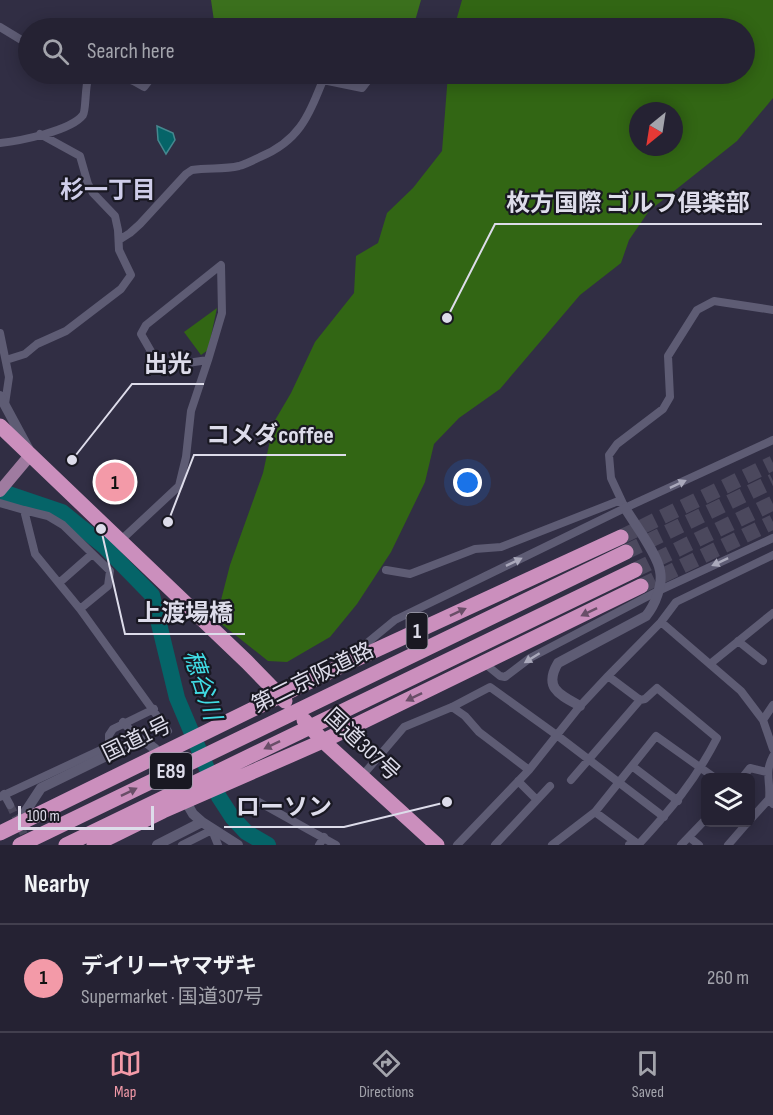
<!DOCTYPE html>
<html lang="en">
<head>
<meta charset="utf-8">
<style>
  :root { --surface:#252233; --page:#2d2a3b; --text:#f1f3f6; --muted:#a3a4ac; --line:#423f4e; --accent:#f39aa8 }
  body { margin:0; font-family:"Sofia Sans Condensed","Noto Sans JP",sans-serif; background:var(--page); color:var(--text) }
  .controls { position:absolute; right:18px; bottom:18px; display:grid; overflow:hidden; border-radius:9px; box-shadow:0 3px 15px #0003 }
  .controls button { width:54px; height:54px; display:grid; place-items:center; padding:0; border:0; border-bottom:2px solid var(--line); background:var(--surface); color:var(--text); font:30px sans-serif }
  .compass { position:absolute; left:629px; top:102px; width:54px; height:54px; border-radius:50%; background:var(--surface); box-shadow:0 3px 15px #0003; rotate:210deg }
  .scale { position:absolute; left:18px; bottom:15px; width:136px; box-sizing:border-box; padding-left:6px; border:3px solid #dddcea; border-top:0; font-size:16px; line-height:21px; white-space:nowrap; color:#dddcea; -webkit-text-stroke:4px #191822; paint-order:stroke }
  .you { position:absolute; left:468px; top:483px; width:21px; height:21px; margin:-15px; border:4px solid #fff; border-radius:50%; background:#1a73e8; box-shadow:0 0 0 9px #1a73e833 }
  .badge { display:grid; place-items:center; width:39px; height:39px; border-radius:50%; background:var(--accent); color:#111; font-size:20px; font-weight:700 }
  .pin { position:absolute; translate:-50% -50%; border:3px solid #fff; box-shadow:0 2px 6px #0006 }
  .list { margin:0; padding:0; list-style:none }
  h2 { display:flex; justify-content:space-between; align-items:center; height:78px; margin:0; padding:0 24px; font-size:26px }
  h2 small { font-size:20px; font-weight:400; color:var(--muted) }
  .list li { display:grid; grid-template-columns:39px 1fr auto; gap:18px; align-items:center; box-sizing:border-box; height:108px; padding:0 24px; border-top:2px solid var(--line) }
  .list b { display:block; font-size:22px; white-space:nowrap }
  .list p { margin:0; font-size:20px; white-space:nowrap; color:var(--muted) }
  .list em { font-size:20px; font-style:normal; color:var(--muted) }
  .icon { flex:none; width:33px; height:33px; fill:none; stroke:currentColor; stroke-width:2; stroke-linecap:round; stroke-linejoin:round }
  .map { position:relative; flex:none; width:773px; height:845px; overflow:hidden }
  .search { position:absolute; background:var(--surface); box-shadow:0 3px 15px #0003; left:18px; right:18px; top:18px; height:66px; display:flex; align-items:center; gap:15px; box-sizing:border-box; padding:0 21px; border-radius:33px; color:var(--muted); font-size:22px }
  .sheet { height:186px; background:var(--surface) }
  nav { display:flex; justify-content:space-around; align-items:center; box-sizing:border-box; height:84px; border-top:2px solid var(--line); background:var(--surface); font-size:16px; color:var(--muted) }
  nav a { display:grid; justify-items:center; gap:3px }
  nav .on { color:var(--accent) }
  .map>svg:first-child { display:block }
  .green { fill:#326614; fill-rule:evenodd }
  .forest { fill:#3b701d }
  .water { fill:#056468; stroke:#46888f; stroke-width:1.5 }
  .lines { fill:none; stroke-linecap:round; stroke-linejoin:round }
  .river { stroke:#056468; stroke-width:16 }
  .street-tunnel { stroke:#4b485d; stroke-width:8; stroke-dasharray:8 4; stroke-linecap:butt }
  .highway-tunnel { stroke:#4b485d; stroke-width:15; stroke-dasharray:15 8; stroke-linecap:butt }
  .street { stroke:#5e5c74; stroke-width:8 }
  .secondary { stroke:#5e5c74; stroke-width:10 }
  .primary { stroke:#9f7ba0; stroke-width:12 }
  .highway { stroke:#cb8fbd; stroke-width:15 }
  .oneway { fill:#aaa9bb }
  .oneway2 { fill:#694e68 }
  .labels { text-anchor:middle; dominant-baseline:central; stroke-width:4.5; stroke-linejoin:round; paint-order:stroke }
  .shield { fill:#191822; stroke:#a2a1ae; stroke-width:1.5 }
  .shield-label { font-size:21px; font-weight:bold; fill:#dddcea }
  .street-label { font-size:22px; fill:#dddcea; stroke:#191822 }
  .neighbourhood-label { font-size:24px; font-weight:bold; fill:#cfcde9; stroke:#191822 }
  .water-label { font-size:24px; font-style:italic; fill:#40dce5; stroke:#191822 }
  .leader { fill:none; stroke:#dddcea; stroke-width:2 }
  .callout-dot { fill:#dddcea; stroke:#191822; stroke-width:2 }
  .callout-label { font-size:24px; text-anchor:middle; font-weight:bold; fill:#dddcea; stroke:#191822; stroke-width:4.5; stroke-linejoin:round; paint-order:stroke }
</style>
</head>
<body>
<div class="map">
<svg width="773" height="845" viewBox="0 0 773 845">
  <rect width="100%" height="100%" fill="#312e44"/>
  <path class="green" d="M462,0H773V98L737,141L649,211L629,240L621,263L580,295L500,389L459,418L434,444L425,482L391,552L357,604L330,637L287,662L268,661L219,622L220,604L230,565L263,473L274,422L291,393L315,342L354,293L356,256L378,243L387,213L413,188L442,151L448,74H744V28H454ZM638,111H674V147H638Z
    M217,308L208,350L201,355L184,332Z"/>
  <path class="forest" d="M211,0H421L413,28H215Z"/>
  <path class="water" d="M157,126L173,133L175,140L166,154L158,140Z"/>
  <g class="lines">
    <path class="river" d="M0,491L62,512L104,546L152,595L177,698L219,797L232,817L246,832L268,845"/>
    <path class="street-tunnel" d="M10,805L29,845"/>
    <path class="highway-tunnel" d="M621,537L773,463
      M626,552L773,481
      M635,570L773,503
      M641,586L773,522"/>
    <path class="street" d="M0,27L28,44
      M78,74L88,79
      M302,74L323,80L362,88L373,74
      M0,143C19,141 71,131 83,115C86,111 85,88 88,79C107,69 127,76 144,87L154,74
      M119,240L130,233L140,224L186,174L192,170C208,167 223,170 239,166C246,164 254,160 260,157C299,141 308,117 323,80
      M221,265L222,313L208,360L160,367L141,334L146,325Z
      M0,333L9,377L5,404
      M6,360L25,354L37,344L66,331L121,289L131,275L119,250L118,230L115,216L93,193L88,184L80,156L40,134
      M0,503L24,510L35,554L80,609L168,731
      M625,508L611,478L609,455L617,444L663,409L670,397L668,356L697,310L714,301L773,310
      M24,510L48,516L63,525L110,571L108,586L80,609
      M120,541L179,486L186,457L191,411L208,360
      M386,570L410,574L475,549L501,547L621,500
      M59,583L92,554
      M661,622L741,691L763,720L773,749
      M738,641L763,661
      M350,657L395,620L625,508L773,440
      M484,663L500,676L505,677L530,658L658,591L773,538
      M710,664L773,613
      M608,676L661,622L676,602L773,555
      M452,707L465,716L479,732L529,770
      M763,720L773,705
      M123,722L139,740
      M773,756C764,773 771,782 769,799L773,804
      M632,766L678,801
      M362,776L404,727L452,707L490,687L558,736L664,817
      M742,778L750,768L767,772
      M571,780L640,700L645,699L657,688L717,738C695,781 671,809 639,844L629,845
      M518,781L537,800
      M4,794L10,805
      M0,797L109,746V735L113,729L154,709
      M257,801L336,845
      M595,812L638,844
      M750,820L769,799
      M689,837L699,845
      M182,845L212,830L218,845
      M319,845L324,837
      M457,845L529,770L580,706L608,676L640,700
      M495,845L550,786
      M552,845L595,812L656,736L715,778
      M681,845L706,819
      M728,845L748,822"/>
    <path class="secondary" d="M0,396L28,448
      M580,706C560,695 543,688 558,663L646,616C655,605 663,585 660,571C658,555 634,523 625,508
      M18,823L41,788L139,740L145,741L155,749L193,814L202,822L238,845
      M157,845L202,822"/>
    <path class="primary" d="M0,491L31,454"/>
    <path class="highway" d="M0,426L247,662L285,701
      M304,720L323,741L437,845
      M0,833L339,667L621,537
      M20,845L626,552
      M66,845L635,570
      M94,845L163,811L323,741L641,586"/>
  </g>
  <defs><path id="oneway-solid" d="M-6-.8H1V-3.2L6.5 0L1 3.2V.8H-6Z" transform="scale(1.5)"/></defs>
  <g class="oneway">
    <use href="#oneway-solid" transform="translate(678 484) rotate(-25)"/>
    <use href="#oneway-solid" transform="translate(514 562) rotate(-26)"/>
    <use href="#oneway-solid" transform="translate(720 562) rotate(155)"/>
    <use href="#oneway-solid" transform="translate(532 658) rotate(148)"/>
  </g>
  <g class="oneway2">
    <use href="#oneway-solid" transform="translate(458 612) rotate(-25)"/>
    <use href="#oneway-solid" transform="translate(589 612) rotate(154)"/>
    <use href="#oneway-solid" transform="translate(414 697) rotate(154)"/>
    <use href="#oneway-solid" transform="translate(272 745) rotate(154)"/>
    <use href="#oneway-solid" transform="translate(129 792) rotate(-26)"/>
  </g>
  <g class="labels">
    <g class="shield">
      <rect x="406.5" y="613" width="21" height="36" rx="4.5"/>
      <rect x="150" y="753" width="42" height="36" rx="4.5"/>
    </g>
    <g class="shield-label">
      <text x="417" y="631">1</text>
      <text x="171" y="771">E89</text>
    </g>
    <g class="street-label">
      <text transform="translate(313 678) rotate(-26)">第二京阪道路</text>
      <text transform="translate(137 740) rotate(-26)">国道1号</text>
      <text transform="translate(362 745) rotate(43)">国道307号</text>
    </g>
    <g class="neighbourhood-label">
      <text x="108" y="190">杉一丁目</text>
    </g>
    <g class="water-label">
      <text transform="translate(202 685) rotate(72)">穂谷川</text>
    </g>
  </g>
  <path class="leader" d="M447 318L495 224H762M72 460L132 384H204M168 522L194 455H346M101 529L125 634H245M447 802L344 827H224"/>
  <g class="callout-dot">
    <circle cx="447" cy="318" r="6"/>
    <circle cx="72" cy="460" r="6"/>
    <circle cx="168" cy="522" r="6"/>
    <circle cx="101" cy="529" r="6"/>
    <circle cx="447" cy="802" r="6"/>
  </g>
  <g class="callout-label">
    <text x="628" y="211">枚方国際 ゴルフ倶楽部</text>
    <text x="168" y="372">出光</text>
    <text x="270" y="443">コメダcoffee</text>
    <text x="185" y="621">上渡場橋</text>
    <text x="284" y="815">ローソン</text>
  </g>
</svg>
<div class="controls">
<button><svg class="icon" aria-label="layers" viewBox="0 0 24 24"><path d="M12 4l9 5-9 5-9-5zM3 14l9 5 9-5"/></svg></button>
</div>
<svg class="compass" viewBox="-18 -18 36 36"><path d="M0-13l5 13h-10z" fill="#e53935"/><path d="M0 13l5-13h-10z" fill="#a3a4ac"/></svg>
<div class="scale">100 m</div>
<div class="you"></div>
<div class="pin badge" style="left:115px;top:482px">1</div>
<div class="search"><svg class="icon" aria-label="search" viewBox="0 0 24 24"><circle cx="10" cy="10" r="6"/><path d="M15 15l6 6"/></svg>Search here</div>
</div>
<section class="sheet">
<h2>Nearby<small></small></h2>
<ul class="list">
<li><span class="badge">1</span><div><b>デイリーヤマザキ</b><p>Supermarket · 国道307号</p></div><em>260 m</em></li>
</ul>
</section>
<nav>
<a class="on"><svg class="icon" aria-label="map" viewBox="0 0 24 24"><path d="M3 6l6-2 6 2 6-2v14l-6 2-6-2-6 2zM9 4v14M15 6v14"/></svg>Map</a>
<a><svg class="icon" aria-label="directions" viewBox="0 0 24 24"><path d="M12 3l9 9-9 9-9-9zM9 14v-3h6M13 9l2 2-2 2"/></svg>Directions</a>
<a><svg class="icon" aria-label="saved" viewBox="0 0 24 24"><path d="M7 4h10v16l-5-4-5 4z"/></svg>Saved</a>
</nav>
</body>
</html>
